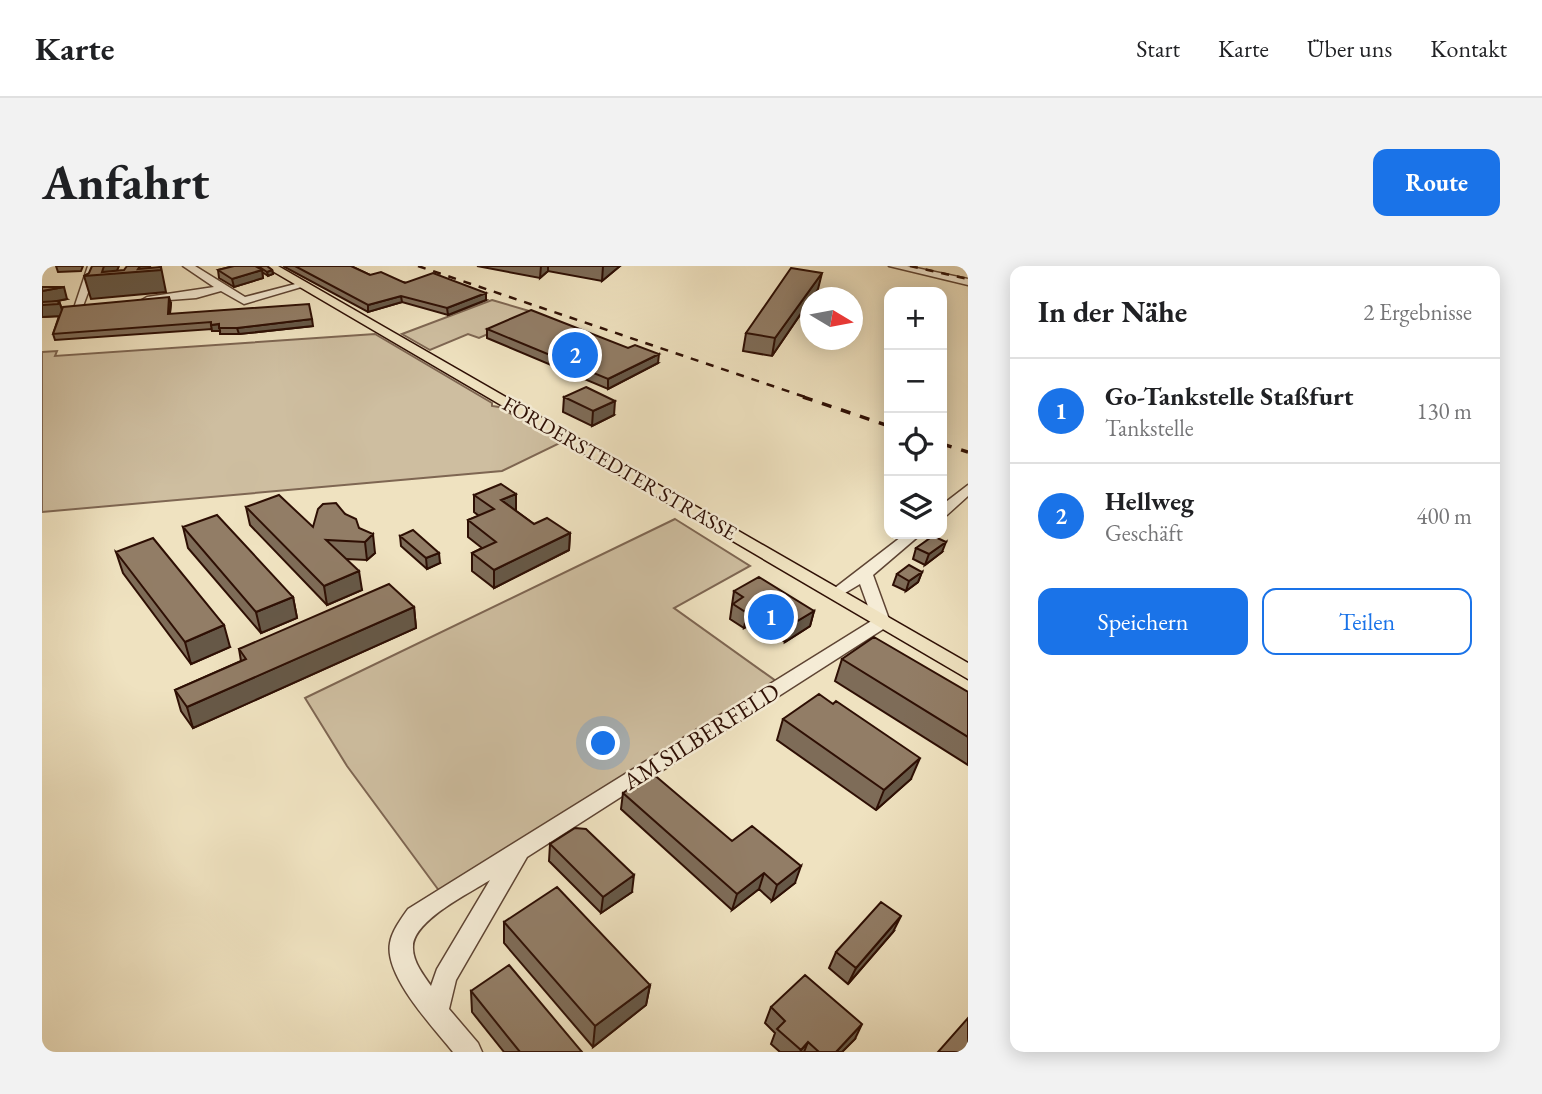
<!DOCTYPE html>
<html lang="de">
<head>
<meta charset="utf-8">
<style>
  :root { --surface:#fff; --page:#f2f2f2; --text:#202124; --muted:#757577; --line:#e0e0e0; --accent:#1a73e8 }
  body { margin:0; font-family:"EB Garamond",serif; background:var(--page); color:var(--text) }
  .controls { position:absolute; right:21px; top:21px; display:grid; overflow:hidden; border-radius:14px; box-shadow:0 4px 18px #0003 }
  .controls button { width:63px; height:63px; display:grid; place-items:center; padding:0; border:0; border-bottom:2px solid var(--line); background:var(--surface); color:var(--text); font:35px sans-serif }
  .compass { position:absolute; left:758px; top:21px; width:63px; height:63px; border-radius:50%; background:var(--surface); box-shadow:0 4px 18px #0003; rotate:100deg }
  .you { position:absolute; left:562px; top:478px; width:24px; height:24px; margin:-18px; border:5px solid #fff; border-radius:50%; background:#1a73e8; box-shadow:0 0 0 10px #1a73e833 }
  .badge { display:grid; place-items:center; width:46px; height:46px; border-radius:50%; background:var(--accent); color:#fff; font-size:23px; font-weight:700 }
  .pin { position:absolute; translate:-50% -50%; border:4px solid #fff; box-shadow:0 2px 7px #0006 }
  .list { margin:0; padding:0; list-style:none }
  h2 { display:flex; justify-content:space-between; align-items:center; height:91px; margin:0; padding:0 28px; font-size:30px }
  h2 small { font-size:23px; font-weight:400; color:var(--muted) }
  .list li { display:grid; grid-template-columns:46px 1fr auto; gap:21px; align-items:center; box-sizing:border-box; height:105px; padding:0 28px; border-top:2px solid var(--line) }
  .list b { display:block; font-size:26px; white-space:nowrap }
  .list p { margin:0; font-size:23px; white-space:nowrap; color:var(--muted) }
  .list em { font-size:23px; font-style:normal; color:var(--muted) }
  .actions { display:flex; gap:14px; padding:21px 28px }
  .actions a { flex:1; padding:16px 0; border:2px solid var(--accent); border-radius:14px; text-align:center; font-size:24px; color:var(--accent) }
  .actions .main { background:var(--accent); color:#fff }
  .icon { flex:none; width:38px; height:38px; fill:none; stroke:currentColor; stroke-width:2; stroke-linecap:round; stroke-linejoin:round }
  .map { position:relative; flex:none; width:926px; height:786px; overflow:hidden; border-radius:14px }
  header { display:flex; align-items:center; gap:42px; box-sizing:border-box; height:98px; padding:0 35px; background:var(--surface); border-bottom:2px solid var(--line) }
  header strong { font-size:33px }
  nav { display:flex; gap:38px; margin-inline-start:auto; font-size:24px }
  .intro { display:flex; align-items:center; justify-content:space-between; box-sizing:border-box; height:168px; padding:0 42px }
  h1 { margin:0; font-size:49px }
  .button { padding:18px 32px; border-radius:14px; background:var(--accent); color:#fff; font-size:24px; font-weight:700 }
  main { display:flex; gap:42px; padding:0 42px }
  aside { flex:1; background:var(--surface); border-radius:14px; box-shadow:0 4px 18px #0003 }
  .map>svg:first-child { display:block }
  .green { fill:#cebea0; stroke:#7e6652; stroke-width:2 }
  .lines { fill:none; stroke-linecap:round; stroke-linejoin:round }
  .minor-casing { stroke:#5e4433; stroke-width:3 }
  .major-casing { stroke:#2e0f04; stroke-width:3 }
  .minor { fill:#f5ecd6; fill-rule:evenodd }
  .major { fill:#efe2c0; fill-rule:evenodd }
  .rail-far1 { stroke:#2e0f04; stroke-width:2.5; stroke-dasharray:8 8; stroke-linecap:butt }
  .rail { stroke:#2e0f04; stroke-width:3.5; stroke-dasharray:10 10; stroke-linecap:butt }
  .wall { fill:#7e6c58; stroke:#2e0f04; stroke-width:2 }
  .shaded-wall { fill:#665847; stroke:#2e0f04; stroke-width:2 }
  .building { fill:#927d66; stroke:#2e0f04; stroke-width:2 }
  .labels { text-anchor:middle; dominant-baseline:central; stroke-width:5; stroke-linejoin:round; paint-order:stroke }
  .far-street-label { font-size:21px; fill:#2e0f04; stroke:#f5ecd6 }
  .street-label { font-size:24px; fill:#2e0f04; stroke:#f5ecd6 }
</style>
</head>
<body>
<header>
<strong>Karte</strong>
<nav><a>Start</a><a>Karte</a><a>Über uns</a><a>Kontakt</a></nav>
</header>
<div class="intro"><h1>Anfahrt</h1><a class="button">Route</a></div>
<main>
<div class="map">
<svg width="926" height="786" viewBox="0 0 926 786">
  <rect width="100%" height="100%" fill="#efe2c0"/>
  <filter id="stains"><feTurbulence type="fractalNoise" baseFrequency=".00286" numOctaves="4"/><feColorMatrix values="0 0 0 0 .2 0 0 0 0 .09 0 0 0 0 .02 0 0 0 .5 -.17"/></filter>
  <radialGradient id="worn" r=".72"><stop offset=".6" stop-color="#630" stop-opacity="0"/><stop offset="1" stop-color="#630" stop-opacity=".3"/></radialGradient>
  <path class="green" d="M450,34L494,47L437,72L426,68L388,84L360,68Z
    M333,68L450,137V140L457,141L520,176L460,205L0,246V86L15,85L13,90Z
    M633,253L708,300L632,342L734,415L398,626L305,500L263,432Z"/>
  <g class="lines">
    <defs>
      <path id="minor" d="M46,0H56L41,40L32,42Z
        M141,0H153L203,31L261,16L266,19L202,38L179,25L154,32L101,36L100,34L105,31L172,21Z
        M847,0H865L926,13V19Z
        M926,219V230L905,249L900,250V239Z
        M863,268H879L831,309L848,356L846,360L485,591L414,714L407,743L436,777L440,786H411C392,762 342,710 348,677C350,665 359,653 366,643L831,354L818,318L793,333L785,328ZM448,614L395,703L389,720C381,708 370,695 371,680C372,654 428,627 448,614Z"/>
      <path id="major" d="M222,0H236L926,397V413Z"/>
    </defs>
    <use href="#minor" class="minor-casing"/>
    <use href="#major" class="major-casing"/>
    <use href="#minor" class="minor"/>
    <use href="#major" class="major"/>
    <path class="rail-far1" d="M376,0L766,132
      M868,0L926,13"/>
    <path class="rail" d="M761,131L847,160
      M900,178L926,186"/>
  </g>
  <path class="wall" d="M14,0H41L39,5L16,6Z
    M192,0H225L230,4L231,8L226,10L220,6L221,12L192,21L177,12L176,4Z
    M241,0H309L328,9L444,34L406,49L360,36L326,46Z
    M435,0H578L560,15L506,5L498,12Z
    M0,21L25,33L15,35H17L20,43L129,37L128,48L271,60L197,68H178V65H170V63L13,74L11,68L17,50L0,51Z
    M776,23L730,90L701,85L704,67Z
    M445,63L616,97L566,123L445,72Z
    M522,131L572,149L550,160L521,146Z
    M432,229L474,245L492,258L528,267L527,284L452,322L430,305V287L440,282L426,271V254L437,250L432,246Z
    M204,241L271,261L303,248L317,262L333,287L325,294L305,293L320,324L285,339L208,259Z
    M141,261L251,331L255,352L219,367L146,282Z
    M358,270L398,297L385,303L359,280Z
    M874,282L900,286L883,299L871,293Z
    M74,286L188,381L149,398L81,307Z
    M880,306L876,316L864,325L851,319L855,308Z
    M692,325L772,345L768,360L743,376L713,356L702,362L688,353Z
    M372,341L374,362L151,462L139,445L133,424L199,395L197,383Z
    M800,393L926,426V499L793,415Z
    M791,438L869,513L834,544L735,474L741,453Z
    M581,527L690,575L753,617L730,635L717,623L690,644L579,543Z
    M508,578L590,626L559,647L507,595Z
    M462,656L608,719L604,739L551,781L462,677Z
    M851,666L806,718L787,702L794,686Z
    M429,725L540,786H462L430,746Z
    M729,741L813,773L800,786H738L729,778L733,767L723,757Z"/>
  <path class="shaded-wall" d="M62,0H77L74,7L96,3L98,0H108L109,4L119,1L124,26L49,33L42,10Z
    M499,0H506V5L498,12Z
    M561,0H578L560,15Z
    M220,4L221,12L192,21L190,13Z
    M230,4L231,8L226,10L225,6Z
    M780,7L776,23L770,32H768V34L730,90L733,72Z
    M22,21L25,33L0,38V25Z
    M444,27V34L406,49L405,42Z
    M359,30L360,36L326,46V39Z
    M127,31L129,37L127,55L126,48Z
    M17,35L21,47L20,50L0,51V39Z
    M270,53L271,60L197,68L195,62Z
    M177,58L178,65H170L169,59Z
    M617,88L616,97L566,123V113Z
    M573,135L572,149L550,160L551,145Z
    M474,228V245L459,234Z
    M528,267L527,284L452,322V304Z
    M331,268L333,287L325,294L323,276Z
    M904,276L900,286L883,299L887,288Z
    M397,287L398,297L385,303L384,292Z
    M317,305L320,324L285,339L282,320Z
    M880,306L876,316L864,325L867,315Z
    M251,331L255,352L219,367L214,346Z
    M716,340L713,356L702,362L705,347Z
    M372,341L374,362L151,462L145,441Z
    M772,345L768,360L743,376L747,360Z
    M182,359L188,381L149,398L143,376Z
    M878,492L869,513L834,544L842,524Z
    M759,600L753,617L730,635L735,619Z
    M722,607L717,623L690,644L695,628Z
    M592,609L590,626L559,647L561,631Z
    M859,650L851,666L806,718L814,702Z
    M608,719L604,739L551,781L553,760Z
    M820,758L813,773L800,786H794Z
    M766,776L762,786H758L759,784Z"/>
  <path class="building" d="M50,0H62L60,6L82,4L85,0H98L96,3L119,1V4L42,10L47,7Z
    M192,0H213L220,4L190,13L176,4Z
    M216,0H225L230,4L225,6Z
    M253,0H309L328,9L339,6L363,17L391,7L444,27L405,42L359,30L326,39Z
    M749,2L780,7L733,72L704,67Z
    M0,21H22L0,25Z
    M127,31L126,48L267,38L270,53L195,62H177V58L169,59V56L11,68L21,41Z
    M17,35L16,38L0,39V36Z
    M489,44L586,82L593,79L617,88L566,113L445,63Z
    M544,121L573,135L551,145L522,131Z
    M459,218L474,228L459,234L492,258L505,252L528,267L452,304L430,287L454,276L426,254L452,243L432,229Z
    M237,229L271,261L276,243L281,238L294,237L303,248L314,253L317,262L331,268L323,276L284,274L317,305L282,320L204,241Z
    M175,249L251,331L214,346L141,261Z
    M371,264L397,287L384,292L358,270Z
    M891,270L904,276L887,288L874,282Z
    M111,272L182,359L143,376L74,286Z
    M867,299L880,306L867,315L855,308Z
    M717,311L772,345L747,360L716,340L705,347L691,338L701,331L692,325Z
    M347,318L372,341L145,441L133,424L204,393L197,383Z
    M832,371L926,426V471L800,393Z
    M777,428L791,438L794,435L878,492L842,524L741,453Z
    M610,507L690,575L710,560L759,600L735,619L722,607L695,628L581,527Z
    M533,562L544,563L592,609L561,631L508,578Z
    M515,621L608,719L553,760L462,656Z
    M839,636L859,650L814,702L794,686Z
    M467,699L540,786H478L429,725Z
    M763,709L820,758L794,786H777L766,776L759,784L735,763L743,755L729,741Z
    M926,752V786H896Z"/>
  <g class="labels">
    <g class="far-street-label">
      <text transform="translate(578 202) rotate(30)">FÖRDERSTEDTER STRASSE</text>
    </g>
    <g class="street-label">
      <text transform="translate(659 470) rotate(-32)">AM SILBERFELD</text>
    </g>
  </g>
  <rect width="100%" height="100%" filter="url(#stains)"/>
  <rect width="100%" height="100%" fill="url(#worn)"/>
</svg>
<div class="controls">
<button>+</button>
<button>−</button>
<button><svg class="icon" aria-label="locate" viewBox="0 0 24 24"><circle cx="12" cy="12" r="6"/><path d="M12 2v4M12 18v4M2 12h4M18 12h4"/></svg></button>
<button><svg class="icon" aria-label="layers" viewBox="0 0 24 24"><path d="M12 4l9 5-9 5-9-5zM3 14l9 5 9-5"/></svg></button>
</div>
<svg class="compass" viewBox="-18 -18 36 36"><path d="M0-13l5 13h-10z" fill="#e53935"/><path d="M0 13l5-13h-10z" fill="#757577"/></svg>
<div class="you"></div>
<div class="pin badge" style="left:729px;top:351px">1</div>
<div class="pin badge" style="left:533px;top:89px">2</div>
</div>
<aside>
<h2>In der Nähe<small>2 Ergebnisse</small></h2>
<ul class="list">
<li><span class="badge">1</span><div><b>Go-Tankstelle Staßfurt</b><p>Tankstelle</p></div><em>130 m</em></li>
<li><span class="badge">2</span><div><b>Hellweg</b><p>Geschäft</p></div><em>400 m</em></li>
</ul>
<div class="actions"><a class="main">Speichern</a><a>Teilen</a></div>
</aside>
</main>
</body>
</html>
